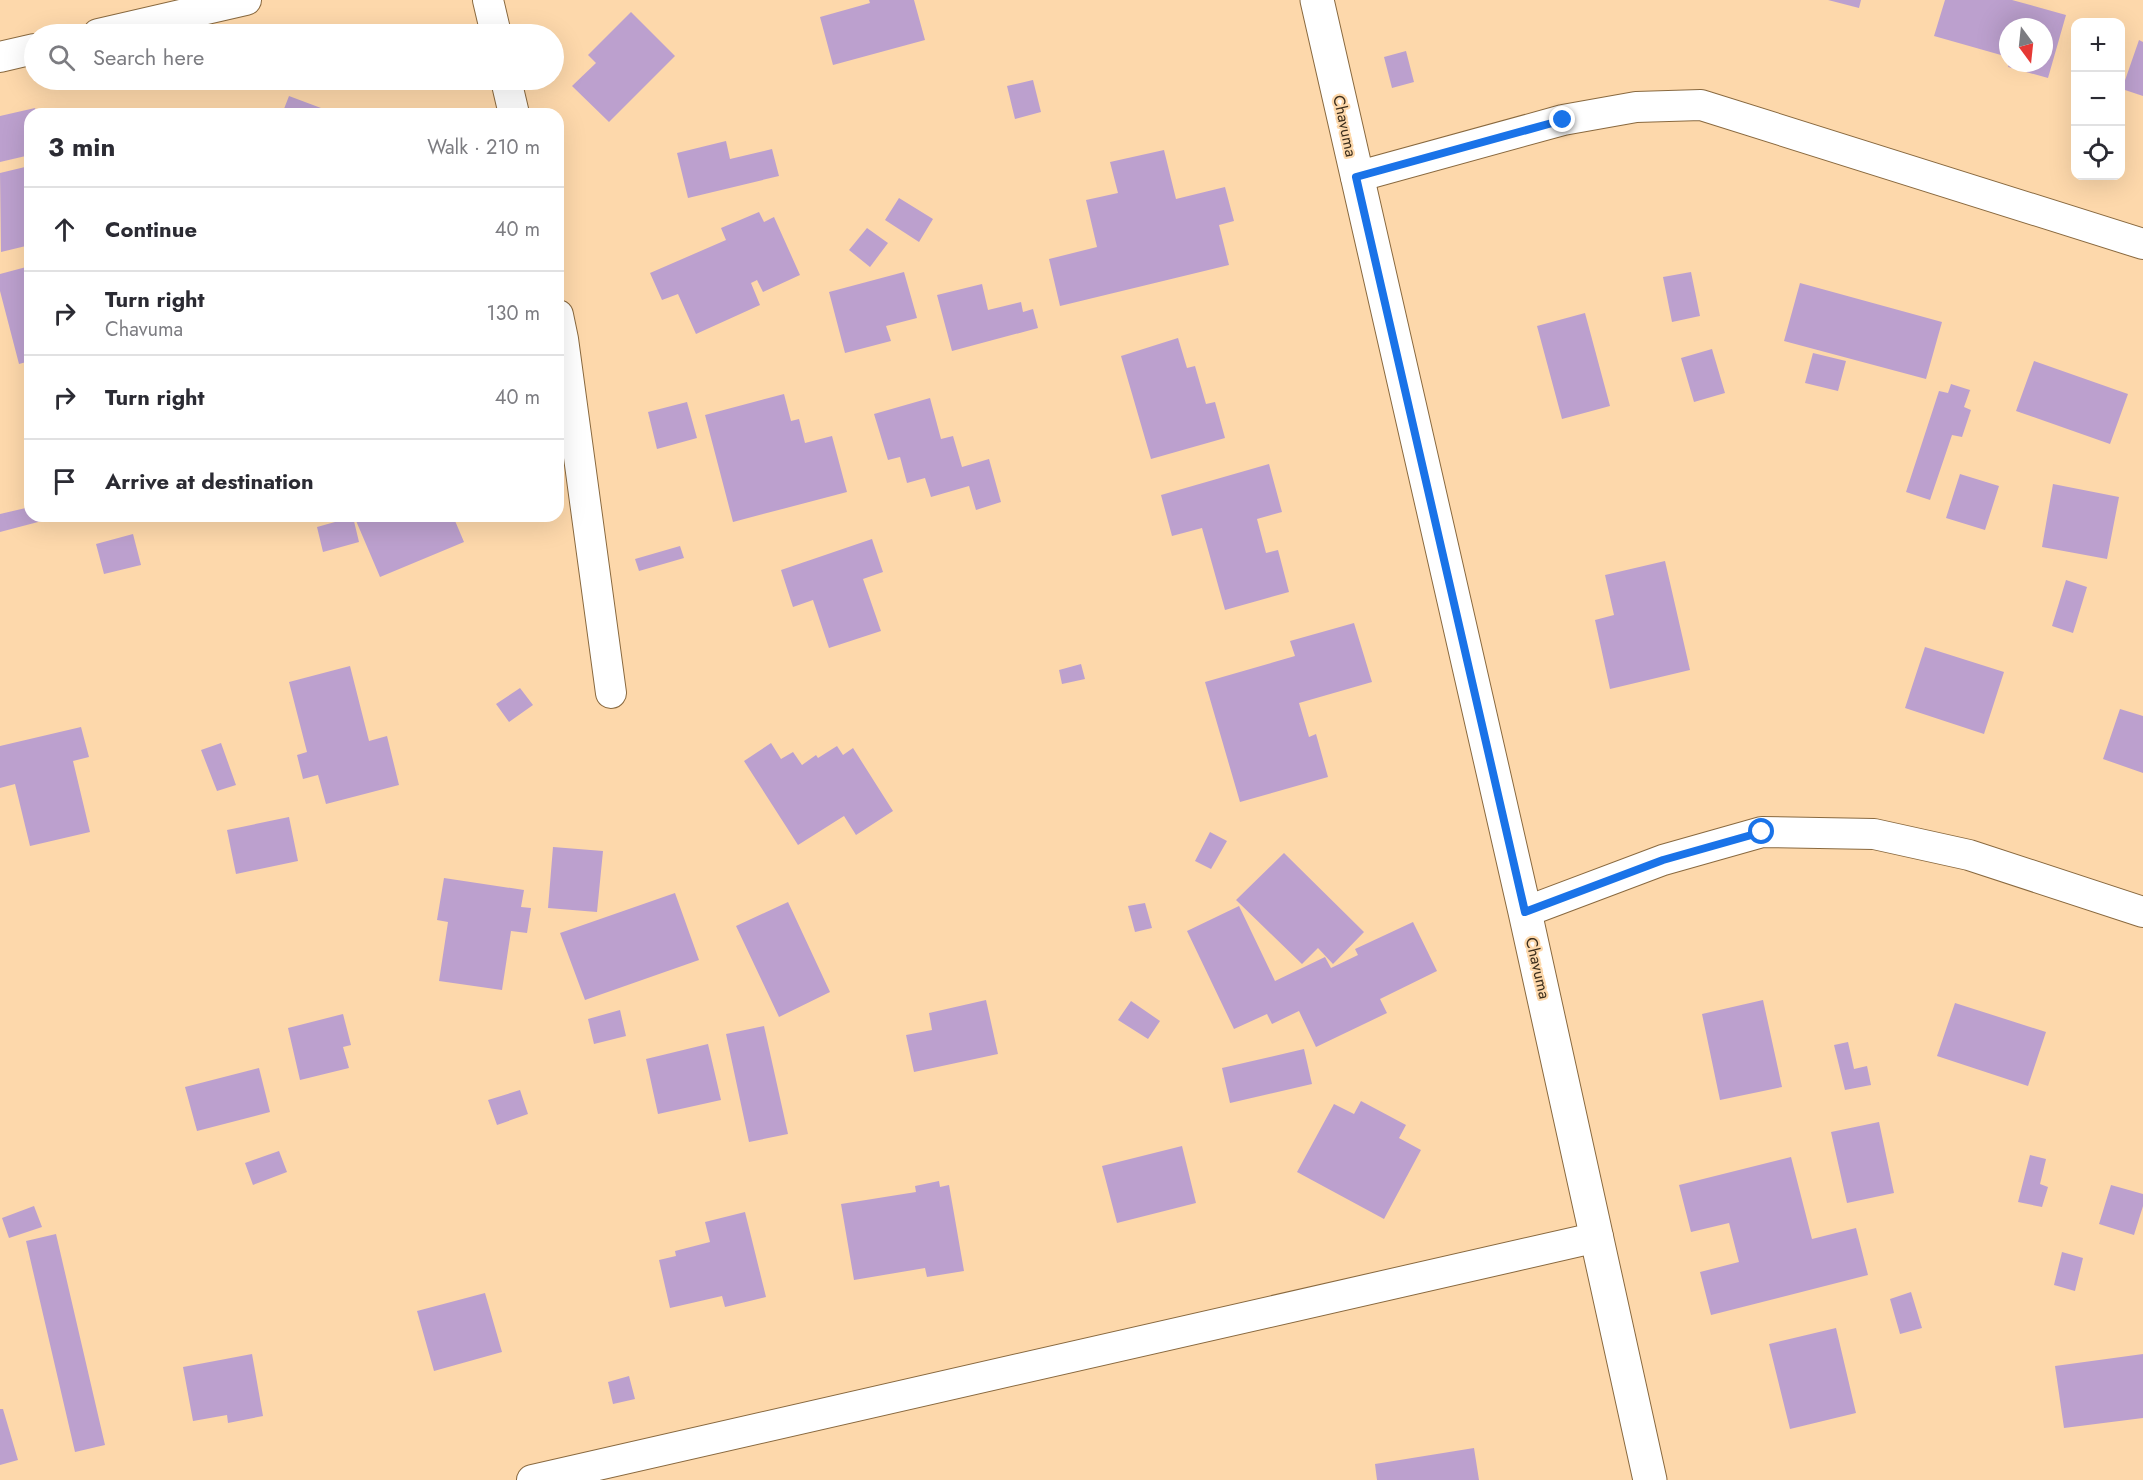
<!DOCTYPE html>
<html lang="en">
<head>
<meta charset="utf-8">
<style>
  :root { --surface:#fff; --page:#f7f7f7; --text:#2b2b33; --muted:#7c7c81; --line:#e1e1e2 }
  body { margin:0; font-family:Jost,sans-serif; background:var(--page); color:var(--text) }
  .controls { position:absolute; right:18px; top:18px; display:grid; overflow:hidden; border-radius:12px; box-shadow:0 6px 24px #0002 }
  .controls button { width:54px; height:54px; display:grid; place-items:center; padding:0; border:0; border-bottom:2px solid var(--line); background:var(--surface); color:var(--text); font:30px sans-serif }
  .compass { position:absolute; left:1999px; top:18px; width:54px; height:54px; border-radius:50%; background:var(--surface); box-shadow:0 6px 24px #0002; rotate:165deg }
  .stop { position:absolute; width:18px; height:18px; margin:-14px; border:4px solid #1a73e8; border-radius:50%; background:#fff }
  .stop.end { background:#1a73e8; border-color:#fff; box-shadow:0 2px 6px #0008 }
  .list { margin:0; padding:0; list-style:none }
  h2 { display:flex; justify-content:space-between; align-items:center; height:78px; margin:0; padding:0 24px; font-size:26px }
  h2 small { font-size:20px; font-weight:400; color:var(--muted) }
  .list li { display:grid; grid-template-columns:39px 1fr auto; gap:18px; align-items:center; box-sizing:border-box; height:84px; padding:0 24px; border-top:2px solid var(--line) }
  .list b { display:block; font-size:22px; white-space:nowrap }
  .list p { margin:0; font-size:20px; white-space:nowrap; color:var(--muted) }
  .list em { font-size:20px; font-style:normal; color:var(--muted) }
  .icon { flex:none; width:33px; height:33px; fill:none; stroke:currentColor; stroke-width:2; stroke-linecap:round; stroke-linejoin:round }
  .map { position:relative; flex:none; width:2143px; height:1480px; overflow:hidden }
  .search { position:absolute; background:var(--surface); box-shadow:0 6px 24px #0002; left:24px; top:24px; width:540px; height:66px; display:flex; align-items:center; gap:15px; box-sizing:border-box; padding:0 21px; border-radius:33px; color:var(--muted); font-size:22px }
  .panel { position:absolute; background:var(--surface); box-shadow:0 6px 24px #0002; left:24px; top:108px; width:540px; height:414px; border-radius:18px }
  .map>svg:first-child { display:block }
  .building { fill:#bca0ce }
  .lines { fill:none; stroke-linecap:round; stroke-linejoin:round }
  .street-casing { stroke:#89693f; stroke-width:32 }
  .secondary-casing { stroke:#89693f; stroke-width:35 }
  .street { stroke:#fff; stroke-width:30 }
  .secondary { stroke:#fff; stroke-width:33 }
  .route { stroke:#1a73e8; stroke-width:8 }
  .labels { text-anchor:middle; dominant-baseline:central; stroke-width:4.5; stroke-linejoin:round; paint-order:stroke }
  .street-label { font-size:16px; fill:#3c2e1c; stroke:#fdd8ab }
</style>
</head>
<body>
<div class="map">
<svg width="2143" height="1480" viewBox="0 0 2143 1480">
  <rect width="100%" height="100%" fill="#fdd8ab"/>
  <path class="building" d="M869,0H914L925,40L833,65L820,17L870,3Z
    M1828,0H1861L1859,8Z
    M1945,0H2012L2066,15L2048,78L2008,67L2009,63H2044V27H2008V57L1934,36Z
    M631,12L675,56L609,122L572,86L596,63L588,55Z
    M2139,40L2143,42V96L2122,89Z
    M1406,51L1414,82L1392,88L1384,57Z
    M1033,80L1041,112L1015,119L1007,86Z
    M289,96L337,114H282Z
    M35,108L37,114H30V155L0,162V116Z
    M726,141L730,159L772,149L779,176L688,198L677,153Z
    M1164,150L1176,199L1225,187L1234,221L1219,225L1229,265L1060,306L1049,259L1097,247L1086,200L1118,193L1110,162Z
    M25,167L30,189V245L1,252L0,173Z
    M899,198L933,219L919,242L885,220Z
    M759,212L764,222L774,217L800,275L763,292L757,280L751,283L760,305L696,334L678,294L662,300L650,273L726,240L721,228Z
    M867,228L888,243L870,267L849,250Z
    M30,266V361L19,364L0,291V274Z
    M904,272L917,318L886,326L891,341L845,353L829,292Z
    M1691,272L1700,316L1672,322L1663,277Z
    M1800,283L1942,322L1926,379L1784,341Z
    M982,284L988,310L1021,302L1023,312L1033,309L1038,328L952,351L937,295Z
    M1585,313L1610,406L1562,419L1537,326Z
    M1178,338L1187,368L1195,366L1206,404L1215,402L1225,438L1151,459L1121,356Z
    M1712,349L1725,393L1694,402L1681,358Z
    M1813,353L1846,361L1838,391L1805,383Z
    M2034,361L2128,394L2110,444L2016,411Z
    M1951,384L1970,390L1964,407L1971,410L1962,437L1952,435L1930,500L1906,492L1939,391L1948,393Z
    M784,394L791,421L799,419L805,443L832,436L847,492L733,522L705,415Z
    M930,398L941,439L953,436L962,467L989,459L1001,502L976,510L969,486L931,497L925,478L907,483L900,457L888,460L874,414Z
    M687,402L697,438L657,449L648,412Z
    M1269,464L1282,512L1257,519L1266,553L1278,550L1289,592L1225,610L1202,528L1172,536L1161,495Z
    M1960,474L1999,486L1985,530L1946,518Z
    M2053,484L2119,497L2107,559L2042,547Z
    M30,507V516L57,517L0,532V514Z
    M354,516H453L464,542L380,577Z
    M353,517L359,542L323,552L317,527Z
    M133,534L141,565L104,574L96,544Z
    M872,539L883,572L863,579L881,631L829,648L813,600L793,607L781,570Z
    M680,546L684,558L639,571L635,559Z
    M1665,561L1690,670L1610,689L1595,620L1614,615L1605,575Z
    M2066,580L2087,587L2073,633L2052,626Z
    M1354,623L1372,682L1299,703L1309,737L1316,734L1328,777L1240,802L1205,682L1295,656L1290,641Z
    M1925,647L2004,672L1984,734L1905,708Z
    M1081,664L1085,679L1062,684L1059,670Z
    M350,666L369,741L387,736L399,785L326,804L318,775L303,779L297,755L307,752L289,682Z
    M520,688L533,705L509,722L496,704Z
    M2120,709L2143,716V773L2103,759Z
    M81,727L89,757L73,761L90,832L30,846L15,784L0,788V746Z
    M221,743L236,785L217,791L201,750Z
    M771,743L781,759L793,752L802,765L816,755L818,758L837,746L843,755L853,748L893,811L856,835L844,816L798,845L744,761Z
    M289,817L298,861L236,874L227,830Z
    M1210,832L1227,841L1211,869L1195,861Z
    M553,847L603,851L597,912L548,908Z
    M1284,853L1364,932L1333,964L1318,948L1302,964L1236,900Z
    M444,878L524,890L521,907L531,908L527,933L511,931L502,990L439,981L448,922L437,920Z
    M675,893L699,960L585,1000L560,933Z
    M788,902L830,992L779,1017L736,926Z
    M1145,903L1152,928L1135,932L1128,906Z
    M1239,906L1275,981L1325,957L1331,968L1358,955L1355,949L1413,922L1437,971L1380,999L1387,1013L1316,1047L1299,1011L1272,1024L1267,1014L1234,1029L1187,931Z
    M986,1000L998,1054L914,1072L906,1035L932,1030L929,1013Z
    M1763,1000L1782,1087L1720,1100L1702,1014Z
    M1131,1001L1160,1021L1148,1039L1118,1020Z
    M1955,1003L2046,1032L2028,1086L1937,1056Z
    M620,1010L626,1036L594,1044L588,1019Z
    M343,1014L351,1045L343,1047L349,1068L300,1080L288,1028Z
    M764,1026L788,1134L749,1142L726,1034Z
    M1848,1042L1854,1069L1867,1066L1871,1085L1845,1090L1834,1045Z
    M708,1044L721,1100L658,1114L646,1059Z
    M1304,1049L1312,1084L1230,1103L1222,1068Z
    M259,1068L270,1112L197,1131L185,1087Z
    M520,1090L528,1114L497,1125L488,1100Z
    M1361,1101L1406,1125L1399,1138L1421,1150L1384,1219L1297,1172L1334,1104L1354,1114Z
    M1879,1122L1894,1193L1847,1203L1831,1132Z
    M1182,1146L1196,1203L1117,1223L1102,1166Z
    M279,1151L287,1172L253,1185L245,1163Z
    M2030,1155L2046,1159L2040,1184L2048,1187L2042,1207L2018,1202Z
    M1791,1157L1812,1239L1856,1228L1868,1275L1711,1315L1700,1272L1739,1262L1729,1223L1691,1232L1679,1185Z
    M939,1181L940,1187L949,1185L964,1271L927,1277L925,1268L854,1280L841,1204L916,1192L915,1186Z
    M2111,1185L2143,1194V1206L2134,1235L2099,1224Z
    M34,1206L42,1227L9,1238L2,1218Z
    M745,1212L766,1297L725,1307L722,1296L670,1308L659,1260L676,1256L675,1251L710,1242L705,1222Z
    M56,1234L105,1445L75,1452L26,1241Z
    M2062,1252L2083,1258L2075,1291L2054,1285Z
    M1911,1292L1922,1328L1900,1334L1890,1299Z
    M485,1293L502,1352L434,1371L417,1311Z
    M1836,1328L1856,1413L1790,1429L1769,1344Z
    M252,1354L263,1416L228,1423L227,1415L193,1421L183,1367Z
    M2143,1354V1418L2064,1428L2055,1366Z
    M629,1376L635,1399L613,1404L608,1382Z
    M0,1409H3L18,1460L0,1465Z
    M1474,1448L1479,1480H1377L1375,1464Z"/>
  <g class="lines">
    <defs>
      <path id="street" d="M488,0L496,34
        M98,34L246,0
        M0,57L34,49
        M506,80L514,114
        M1356,177L1563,120L1636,107L1701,105L2143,244
        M558,315L563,339L611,693
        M1525,912L1663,860L1762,832L1874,834L1969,855L2143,912
        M532,1480L1598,1237"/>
      <path id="secondary" d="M1317,0L1525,912L1650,1480"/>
    </defs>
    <use href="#street" class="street-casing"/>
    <use href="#secondary" class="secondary-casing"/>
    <use href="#street" class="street"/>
    <use href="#secondary" class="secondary"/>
  </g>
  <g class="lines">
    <path class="route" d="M1563,120L1356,177L1525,912L1663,860L1762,832"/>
  </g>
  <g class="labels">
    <g class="street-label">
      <text transform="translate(1345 126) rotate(78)">Chavuma</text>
      <text transform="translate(1538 968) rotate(77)">Chavuma</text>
    </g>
  </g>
</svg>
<div class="controls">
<button>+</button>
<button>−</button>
<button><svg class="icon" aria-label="locate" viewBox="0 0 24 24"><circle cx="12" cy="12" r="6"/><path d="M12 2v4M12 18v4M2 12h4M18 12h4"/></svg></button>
</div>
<svg class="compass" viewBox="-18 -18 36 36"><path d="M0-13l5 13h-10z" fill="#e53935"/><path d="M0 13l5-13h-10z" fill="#7c7c81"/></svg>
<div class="stop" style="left:1762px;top:832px"></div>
<div class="stop end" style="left:1563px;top:120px"></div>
<div class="search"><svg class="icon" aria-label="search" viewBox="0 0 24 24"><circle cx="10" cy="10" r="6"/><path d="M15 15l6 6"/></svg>Search here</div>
<section class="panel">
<h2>3 min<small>Walk · 210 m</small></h2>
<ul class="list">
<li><svg class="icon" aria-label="ahead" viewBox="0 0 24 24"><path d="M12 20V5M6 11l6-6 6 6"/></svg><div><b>Continue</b></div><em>40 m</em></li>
<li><svg class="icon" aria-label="right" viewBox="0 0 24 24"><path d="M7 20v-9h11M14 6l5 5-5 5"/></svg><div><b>Turn right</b><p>Chavuma</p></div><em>130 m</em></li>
<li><svg class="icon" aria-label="right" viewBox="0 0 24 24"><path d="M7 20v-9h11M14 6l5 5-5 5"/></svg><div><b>Turn right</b></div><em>40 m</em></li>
<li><svg class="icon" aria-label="arrive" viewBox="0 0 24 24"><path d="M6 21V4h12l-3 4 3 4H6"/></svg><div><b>Arrive at destination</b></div></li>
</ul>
</section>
</div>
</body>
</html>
